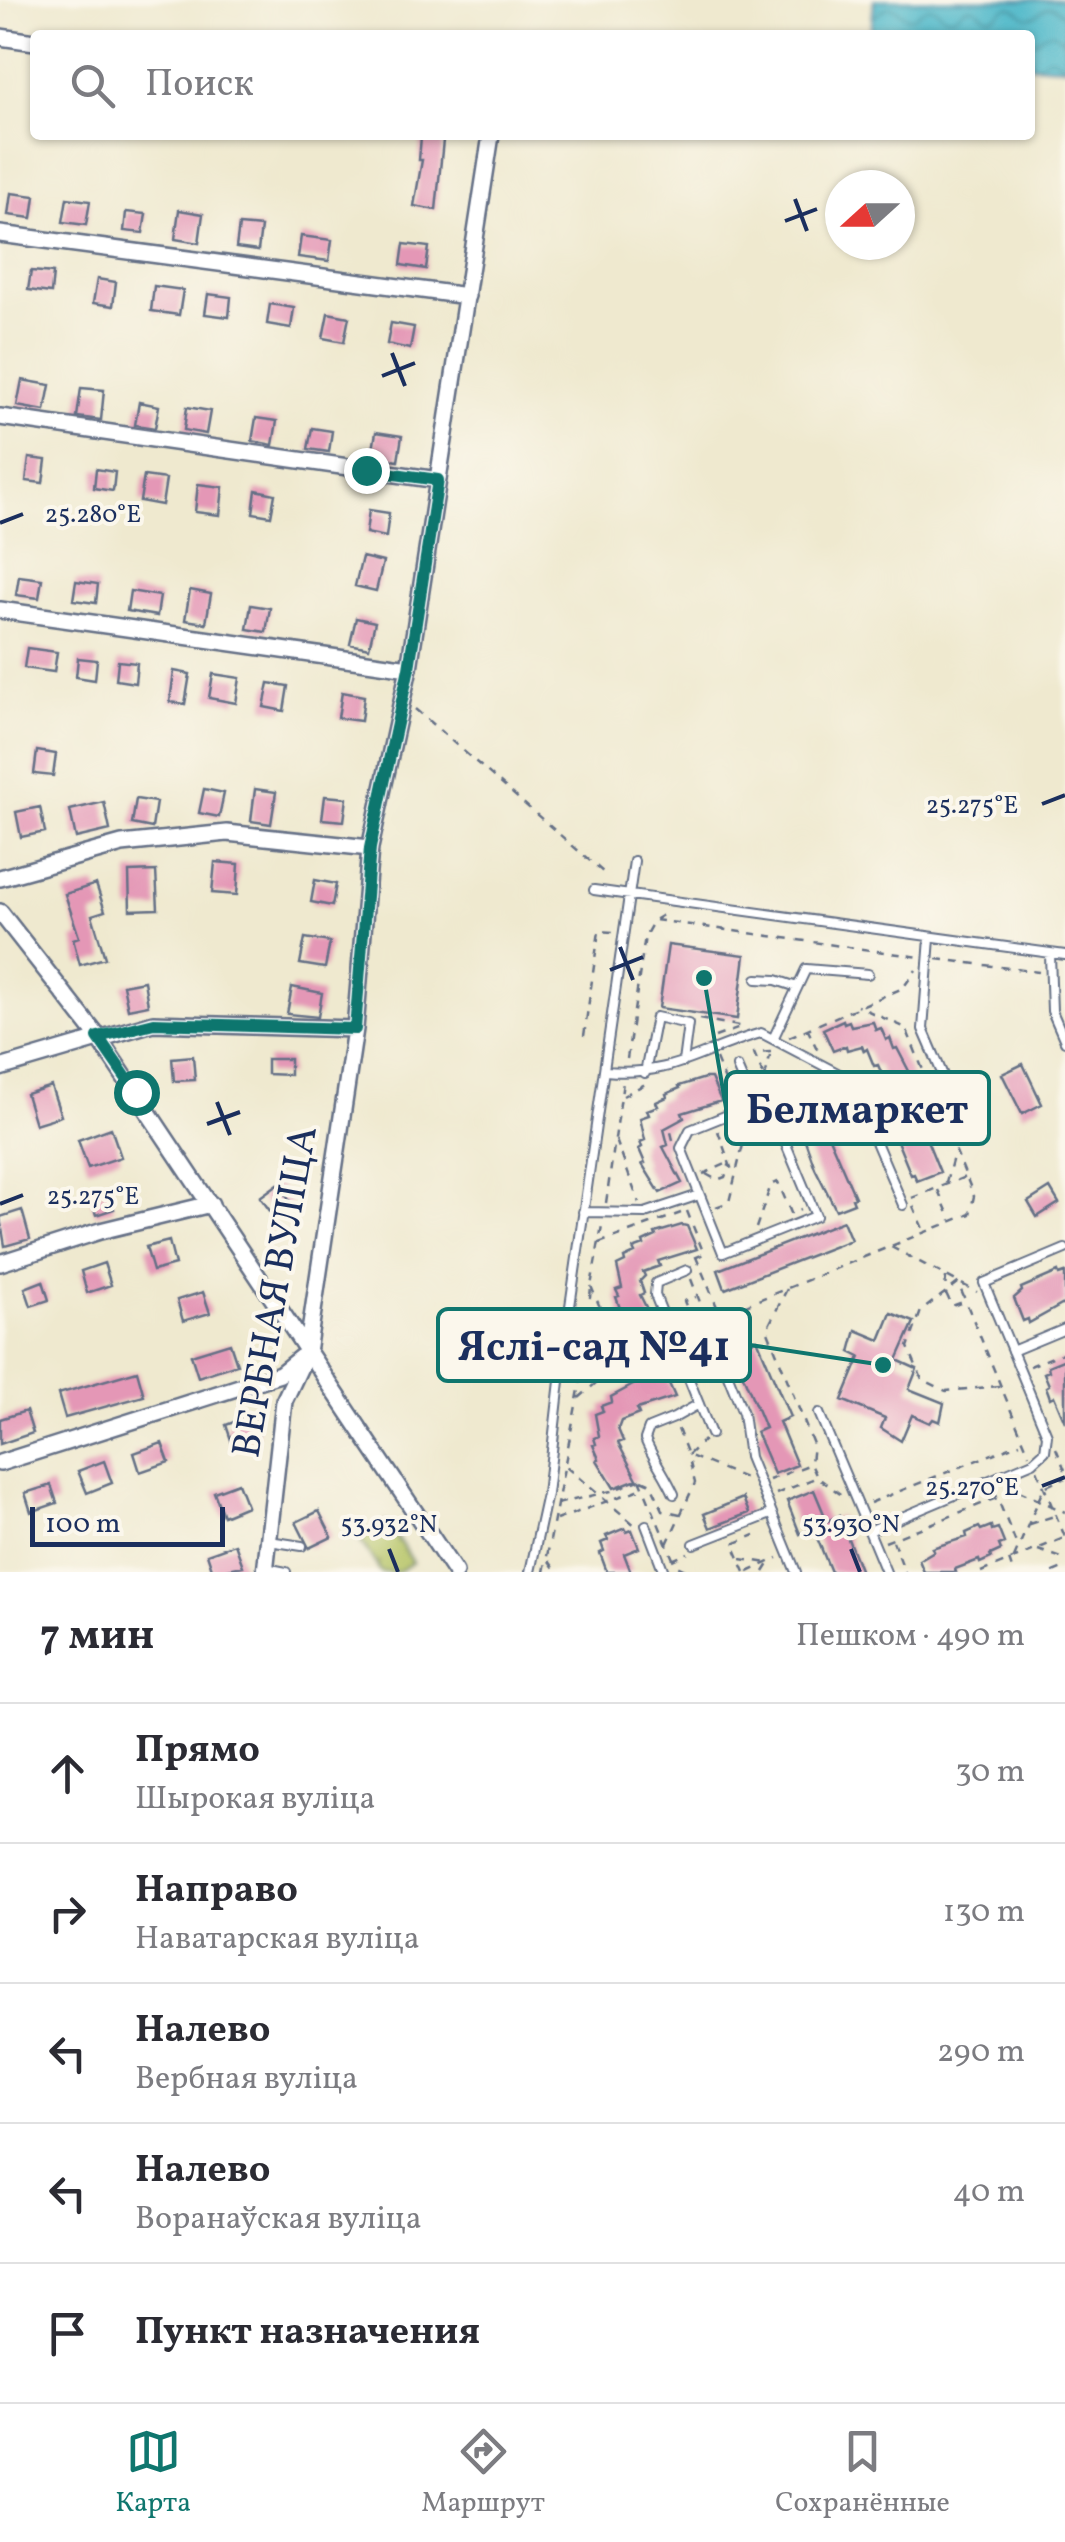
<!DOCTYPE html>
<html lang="ru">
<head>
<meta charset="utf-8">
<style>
  :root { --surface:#fff; --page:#f7f7f7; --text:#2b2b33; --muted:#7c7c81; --line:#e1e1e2; --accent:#0f766e }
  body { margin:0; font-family:Vollkorn,serif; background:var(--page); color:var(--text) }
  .compass { position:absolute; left:825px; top:170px; width:90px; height:90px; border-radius:50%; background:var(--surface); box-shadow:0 2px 8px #0004; rotate:249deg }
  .scale { position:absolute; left:30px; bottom:25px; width:195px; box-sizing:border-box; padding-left:10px; border:5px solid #1b2f5e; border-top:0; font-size:28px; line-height:35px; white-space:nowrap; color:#1b2f5e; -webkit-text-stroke:8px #fbf7ec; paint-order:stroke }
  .stop { position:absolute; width:30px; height:30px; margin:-22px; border:8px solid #0f766e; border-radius:50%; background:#fff }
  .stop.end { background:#0f766e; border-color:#fff; box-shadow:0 2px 10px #0008 }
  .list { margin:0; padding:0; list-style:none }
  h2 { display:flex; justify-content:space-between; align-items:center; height:130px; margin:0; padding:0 40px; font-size:42px }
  h2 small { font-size:32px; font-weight:400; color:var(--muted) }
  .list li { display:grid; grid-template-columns:65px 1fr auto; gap:30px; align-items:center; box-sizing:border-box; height:140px; padding:0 40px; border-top:2px solid var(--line) }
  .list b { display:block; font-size:38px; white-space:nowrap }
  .list p { margin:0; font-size:32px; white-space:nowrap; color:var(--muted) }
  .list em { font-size:32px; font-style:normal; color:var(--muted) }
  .icon { flex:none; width:55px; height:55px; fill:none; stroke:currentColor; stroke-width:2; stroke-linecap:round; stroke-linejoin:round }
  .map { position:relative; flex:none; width:1065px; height:1572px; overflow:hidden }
  .search { position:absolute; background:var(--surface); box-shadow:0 2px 8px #0004; left:30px; right:30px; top:30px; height:110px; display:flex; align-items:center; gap:25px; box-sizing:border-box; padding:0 35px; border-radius:10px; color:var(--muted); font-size:38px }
  .sheet { height:830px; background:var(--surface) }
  nav { display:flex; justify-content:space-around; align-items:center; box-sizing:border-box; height:140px; border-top:2px solid var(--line); background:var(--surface); font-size:28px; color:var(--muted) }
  nav a { display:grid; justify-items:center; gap:5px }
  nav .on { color:var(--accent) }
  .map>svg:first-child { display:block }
  .grass { fill:url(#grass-tufts); stroke:#687a62; stroke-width:2.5 }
  .water { fill:url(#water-waves); stroke:#347494; stroke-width:2.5 }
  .building { fill:#e497b6 }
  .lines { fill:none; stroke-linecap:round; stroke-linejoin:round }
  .lane-casing { stroke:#657086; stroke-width:12 }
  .street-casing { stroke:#657086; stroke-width:20 }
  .path { stroke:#657086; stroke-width:2.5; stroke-dasharray:8 8; stroke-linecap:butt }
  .lane { stroke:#fff; stroke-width:8 }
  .street { stroke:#fff; stroke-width:15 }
  .route { stroke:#0f766e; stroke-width:12 }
  .ticks { fill:none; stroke:#1b2f5e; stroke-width:4 }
  .labels { text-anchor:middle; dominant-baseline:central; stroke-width:8; stroke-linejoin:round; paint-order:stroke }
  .street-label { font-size:40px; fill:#1b2f5e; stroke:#fbf7ec }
  .ticks-label { font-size:25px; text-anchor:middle; fill:#1b2f5e; stroke:#fbf7ec; stroke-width:8; stroke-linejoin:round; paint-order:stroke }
  .leader { fill:none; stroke:#0f766e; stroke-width:4 }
  .callout-dot { fill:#0f766e; stroke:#fbf7ec; stroke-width:4 }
  .callout { fill:#fbf7ec; stroke:#0f766e; stroke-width:4 }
  .callout-label { font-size:42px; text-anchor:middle; font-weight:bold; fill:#1b2f5e }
</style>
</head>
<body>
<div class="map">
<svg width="1065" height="1572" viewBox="0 0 1065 1572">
  <defs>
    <pattern id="grass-tufts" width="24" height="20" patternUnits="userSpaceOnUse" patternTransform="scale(2.5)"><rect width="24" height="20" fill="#b6c466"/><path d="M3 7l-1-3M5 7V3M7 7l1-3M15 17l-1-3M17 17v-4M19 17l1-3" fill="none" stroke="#93a057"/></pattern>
    <pattern id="water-waves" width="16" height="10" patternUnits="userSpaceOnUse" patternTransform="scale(2.5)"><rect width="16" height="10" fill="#4db8c9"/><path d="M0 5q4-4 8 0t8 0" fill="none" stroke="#3f96a6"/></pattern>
  </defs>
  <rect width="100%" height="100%" fill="#fbf7ec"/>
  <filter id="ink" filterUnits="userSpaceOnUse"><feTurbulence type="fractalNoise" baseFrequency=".01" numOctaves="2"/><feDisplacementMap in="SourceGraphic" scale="20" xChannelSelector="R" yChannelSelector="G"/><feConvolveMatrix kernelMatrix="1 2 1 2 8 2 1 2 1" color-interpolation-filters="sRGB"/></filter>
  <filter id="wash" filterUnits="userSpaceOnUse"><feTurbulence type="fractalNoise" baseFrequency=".0048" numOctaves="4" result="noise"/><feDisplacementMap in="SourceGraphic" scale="40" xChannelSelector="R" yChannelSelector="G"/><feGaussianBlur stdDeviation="2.25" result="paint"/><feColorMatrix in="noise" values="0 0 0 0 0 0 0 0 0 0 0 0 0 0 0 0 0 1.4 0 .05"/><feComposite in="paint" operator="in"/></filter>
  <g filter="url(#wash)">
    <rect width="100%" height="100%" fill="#efe9cf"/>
    <path class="grass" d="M386,1522L413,1562L398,1572H381L360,1540Z"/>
    <path class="water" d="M874,0H1065V67L1030,65V35H871Z"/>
    <g id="blocks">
      <path class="building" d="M421,137L443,140L436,210L414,206L422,160H419Z
        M11,193L35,196L32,218L8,215Z
        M67,198L90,201L86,225L63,222Z
        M179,210L203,214L199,243L175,239Z
        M126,212L146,214L143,233L124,231Z
        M239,225L261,227L258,251L236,248Z
        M301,236L332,240L329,261L298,257Z
        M404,244L429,247L426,269L401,265Z
        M31,271L53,273L51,293L28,290Z
        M97,279L116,282L113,306L93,303Z
        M154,286L183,290L179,315L151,311Z
        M208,294L231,297L229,317L205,314Z
        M270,304L294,308L291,328L267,324Z
        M328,313L349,317L344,342L323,338Z
        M391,323L414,327L410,349L387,344Z
        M22,380L50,385L45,411L17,406Z
        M81,388L104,390L101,420L77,417Z
        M139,402L159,406L155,428L135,425Z
        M187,407L210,411L206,434L184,430Z
        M256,418L277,421L273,445L252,441Z
        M312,428L332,431L329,452L308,449Z
        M376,432L402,436L398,461L372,456Z
        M29,458L46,460L43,483L26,481Z
        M96,469L115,472L113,491L94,488Z
        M144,476L166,479L162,505L140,501Z
        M198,484L223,487L220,515L195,512Z
        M256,490L275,494L271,516L253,513Z
        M369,510L389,513L386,537L366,533Z
        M362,557L383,562L376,591L355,586Z
        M19,576L42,579L39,598L16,595Z
        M76,581L98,584L96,603L73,600Z
        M190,590L211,594L206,623L185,620Z
        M130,591L160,596L157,616L127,611Z
        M251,605L270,608L266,632L247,629Z
        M356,618L375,622L369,648L350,644Z
        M27,648L57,652L54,672L24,668Z
        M78,658L97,660L95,680L76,677Z
        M118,661L137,663L135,683L116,680Z
        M174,671L190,674L185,704L170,702Z
        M213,674L240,678L236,703L209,698Z
        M269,683L288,686L284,711L264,707Z
        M342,692L364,696L361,721L338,718Z
        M37,751L56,754L53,776L34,774Z
        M204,789L224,793L219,817L199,813Z
        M255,789L276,792L271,824L251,821Z
        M325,796L347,798L344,821L322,819Z
        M136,799L156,802L152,828L132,824Z
        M104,802L110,830L76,838L70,810Z
        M40,807L45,832L21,837L16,812Z
        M215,862L239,864L237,895L212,893Z
        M156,871L158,909L130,910L129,872Z
        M315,880L336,884L332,906L311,902Z
        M96,884L105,911L92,915L105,958L80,965L73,939L79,937L65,894Z
        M305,938L330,942L325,968L300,964Z
        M668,945L745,955L737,1019L659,1008Z
        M144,981L148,1005L128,1009L123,985Z
        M292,987L322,993L318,1017L287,1014Z
        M843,1020L844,1023L849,1021L851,1026L873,1022L876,1030L881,1028L886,1040L890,1038L894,1049L897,1048L910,1073L914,1088L911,1090L913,1094L909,1096L940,1172L917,1181L914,1174L911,1175L886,1114L890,1113L889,1105L885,1092L889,1091L878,1065L874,1066L867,1049L864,1051L862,1046L847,1050L846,1046L833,1051L823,1029Z
        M193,1056L195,1080L174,1081L172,1058Z
        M267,1059H290V1075L267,1074Z
        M1023,1064L1042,1104L1022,1114L1002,1074Z
        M803,1077L855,1197L852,1198L854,1203L836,1210L815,1168L785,1084Z
        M705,1078H711L721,1101L682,1113L684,1118L664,1129L668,1145L663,1147L682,1183L660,1193L642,1164L645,1163L639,1149L642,1147L640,1142L645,1140L640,1118L649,1115L647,1110L658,1106L656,1102L667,1097L666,1094L680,1088L679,1086Z
        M51,1086L61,1116L35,1124L26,1094Z
        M111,1128L121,1157L88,1168L78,1140Z
        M278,1184L291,1203L273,1215L260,1197Z
        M1050,1188L1059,1203L1037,1217L1028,1202Z
        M108,1191L114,1209L96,1215L90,1197Z
        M22,1210L30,1239L5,1246L0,1217Z
        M843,1221L851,1240L725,1289L718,1270Z
        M682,1225L687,1226L697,1249L658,1261L660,1266L643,1272L645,1276L640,1281L644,1293L640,1295L658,1331L637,1340L619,1312L621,1311L616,1297L619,1296L616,1290L622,1288L617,1266L625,1262L624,1258L635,1253L633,1249L644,1245L643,1242L656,1236L655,1233Z
        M169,1241L175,1265L153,1271L146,1247Z
        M104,1263L111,1285L87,1293L81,1271Z
        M1058,1272L1059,1275L1065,1273V1303L1029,1323L1028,1319L1023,1321L1014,1298L1022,1291L1021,1288Z
        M43,1281L49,1300L31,1306L25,1288Z
        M203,1292L210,1313L183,1321L177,1300Z
        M891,1313L914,1322L897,1360L917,1369L909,1389L944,1403L940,1422L933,1419L930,1423L912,1415L901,1441L881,1428L885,1418L842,1400L860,1357L850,1352L856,1330L880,1340Z
        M757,1339L790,1417L779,1422L797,1465L774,1474L756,1432L765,1428L732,1349Z
        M230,1343L237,1364L198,1377L191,1355Z
        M1065,1359V1422L1054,1396L1050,1398L1048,1392L1046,1387L1049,1385L1044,1373L1049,1371L1048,1366Z
        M137,1371L144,1396L65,1418L58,1394Z
        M659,1373L665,1374L675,1397L637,1409L639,1414L621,1421L618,1429L623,1441L618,1443L637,1479L614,1488L597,1460L599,1459L593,1445L596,1444L594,1438L599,1436L595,1414L603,1411L601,1406L612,1402L611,1397L635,1384L634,1381Z
        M26,1411L33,1433L0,1444V1419Z
        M252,1415L259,1434L232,1443L226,1425Z
        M162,1443L169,1462L140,1472L134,1453Z
        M104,1461L112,1483L87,1493L78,1471Z
        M238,1483L247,1506L223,1516L214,1492Z
        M51,1485L57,1503L31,1512L25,1493Z
        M814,1490L827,1521L839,1516L861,1572H831L813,1528L800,1534L787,1501Z
        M743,1498L749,1513L710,1528L704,1514Z
        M319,1511L332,1537L309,1548L296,1522Z
        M991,1526L992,1530L998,1528L1004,1543L999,1545L1001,1550L990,1555L991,1558L980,1563L979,1560L955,1569L956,1572H924L919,1560L934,1551L932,1548L967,1537L966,1533L979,1527L981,1530Z
        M625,1528L627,1532L632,1530L639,1548L624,1554L631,1572H607L600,1553L604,1551L601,1543L608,1540L606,1536Z
        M235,1544L243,1566L213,1572L207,1554Z"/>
    </g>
  </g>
  <g filter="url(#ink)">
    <use href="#blocks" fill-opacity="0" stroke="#657086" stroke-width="2.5"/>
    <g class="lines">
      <defs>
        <path id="lane" d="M594,890L1065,955
          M930,938L923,1029L967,1131
          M1050,955L1052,1011L1065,1041
          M757,979L776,980L797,987
          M773,1039L806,969L868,974
          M737,1067L753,1104
          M605,1071C674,1077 700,1050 761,1033L849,1079L903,1205
          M645,1073L656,1017L688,1024L683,1062
          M767,1099L816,1216L723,1253L681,1148L690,1130Z
          M583,1212L645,1213L699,1195
          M687,1270L656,1283L655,1295L711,1434
          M1012,1351L1065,1329
          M563,1355C623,1363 653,1348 708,1326L743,1413L749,1457L796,1572
          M819,1413L869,1531
          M674,1494C665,1474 653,1459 645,1439L649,1428L674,1418L699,1404
          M646,1525L664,1572
          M269,1541L302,1546
          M694,1544L771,1514
          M266,1568L286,1572
          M530,1572L547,1494L563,1355L634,861
          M886,1572L869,1531L1033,1462L1045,1451L1047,1435L984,1283L1065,1249"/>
        <path id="street" d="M0,37L35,42
          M0,234L467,296
          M0,417L438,480
          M0,610L409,668
          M0,878L122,844L227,833L370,848
          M0,912L98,1037L455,1572
          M0,1068L153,1023L355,1029
          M0,1263L100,1231L211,1204
          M0,1463L280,1374L301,1357
          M265,1572L284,1401L307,1352L355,1029L370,848L409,668L491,135"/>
      </defs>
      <use href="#lane" class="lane-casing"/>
      <use href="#street" class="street-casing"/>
      <path class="path" d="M415,709L604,873
        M655,920L920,957
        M937,959L1039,972
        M699,1019L744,1027
        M807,1028L818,1051
        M584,1036L599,931L614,932
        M715,1037L740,1028
        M789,1037L903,988L916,970
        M627,1059L645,936L654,920L666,913
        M716,1059L734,1102
        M765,1077L770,1056
        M769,1089L754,1053L772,1052
        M623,1096L647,1083
        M718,1131L734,1176
        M616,1140L639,1203
        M673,1140L671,1132L678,1129
        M703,1174L728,1163
        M706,1174L717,1180L725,1177L730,1163
        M946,1183L954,1153
        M938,1190L951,1220
        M912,1198L965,1177
        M606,1203L623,1082
        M913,1206L924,1231
        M716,1207L729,1202L750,1116
        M687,1211L704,1254L692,1259
        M756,1228L771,1185L778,1182L791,1213L801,1209
        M599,1243L681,1213
        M891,1247L977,1292
        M696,1257L720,1314
        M946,1277L945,1291L952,1306L963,1302
        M691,1279L703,1310
        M591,1286L615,1343
        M787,1289L767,1329L813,1444L811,1463
        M714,1318L970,1214L974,1196L906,1028L857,1006
        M692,1320L684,1301L696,1297
        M586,1346L591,1286L603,1220
        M1030,1366L1065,1352
        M999,1386L946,1391L922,1379L908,1347L921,1311L958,1283L1029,1454
        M579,1398L614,1367
        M678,1429L688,1455L747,1479
        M1056,1448L1065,1470
        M566,1467L636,1526
        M1037,1470L1065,1537
        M640,1479L673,1559L677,1566L689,1572
        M642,1480L651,1484L663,1510L680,1514
        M769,1480L811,1464L817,1477L843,1496
        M994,1490L1018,1548
        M776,1494L815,1478
        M870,1503L1020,1443
        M557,1504L611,1491L639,1480
        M556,1520L643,1488
        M1029,1524L1054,1516
        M893,1541L905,1572
        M885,1542L1017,1490L1065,1512
        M667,1544L695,1483L688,1455L704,1440
        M1038,1550L1065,1559
        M1014,1558L1044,1487L1065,1478
        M741,1559L768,1563
        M672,1560L688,1553
        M1009,1560L1013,1572
        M549,1561L557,1572
        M544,1572L583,1369
        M745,1572L733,1544L755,1535
        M748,1572L778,1558
        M764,1572L769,1564
        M981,1572L1064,1538
        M1053,1572L1065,1567"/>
      <use href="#lane" class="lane"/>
      <use href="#street" class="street"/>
    </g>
  </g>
  <g class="lines" filter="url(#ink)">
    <path class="route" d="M136,1092L98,1037L154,1023L355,1029L370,848L409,668L438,480L366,470"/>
  </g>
  <path class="ticks" d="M795,199L807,231M785,221L817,209M392,353L405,386M382,376L415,363M0,523L23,514M1042,804L1065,795M620,947L633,980M610,970L643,957M217,1102L230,1135M207,1124L240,1112M0,1204L23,1195M1042,1486L1065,1477M389,1549L398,1572M851,1549L860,1572"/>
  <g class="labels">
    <g class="street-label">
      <text transform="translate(277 1292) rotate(-80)">ВЕРБНАЯ ВУЛІЦА</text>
    </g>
  </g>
  <g class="ticks-label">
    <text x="93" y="522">25.280°E</text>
    <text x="972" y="813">25.275°E</text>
    <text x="93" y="1204">25.275°E</text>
    <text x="972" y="1495">25.270°E</text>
    <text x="389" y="1532">53.932°N</text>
    <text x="851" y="1532">53.930°N</text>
  </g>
  <path class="leader" d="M704 978L726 1108M883 1365L750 1345"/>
  <g class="callout-dot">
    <circle cx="704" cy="978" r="10"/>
    <circle cx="883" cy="1365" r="10"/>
  </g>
  <g class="callout">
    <rect x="726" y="1072" width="263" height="72" rx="10"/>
    <rect x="438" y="1309" width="312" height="72" rx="10"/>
  </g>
  <g class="callout-label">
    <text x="857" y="1123">Белмаркет</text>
    <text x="594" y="1360">Яслі-сад №41</text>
  </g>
</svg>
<svg class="compass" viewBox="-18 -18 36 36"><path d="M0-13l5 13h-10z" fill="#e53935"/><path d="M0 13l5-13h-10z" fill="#7c7c81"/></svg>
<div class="scale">100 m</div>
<div class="stop" style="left:136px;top:1092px"></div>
<div class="stop end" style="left:366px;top:470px"></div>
<div class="search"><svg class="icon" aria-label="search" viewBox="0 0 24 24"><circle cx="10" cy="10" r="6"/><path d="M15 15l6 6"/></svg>Поиск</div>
</div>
<section class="sheet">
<h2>7 мин<small>Пешком · 490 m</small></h2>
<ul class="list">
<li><svg class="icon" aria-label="ahead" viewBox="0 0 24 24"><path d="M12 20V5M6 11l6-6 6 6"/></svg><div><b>Прямо</b><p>Шырокая вуліца</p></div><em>30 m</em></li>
<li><svg class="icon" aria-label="right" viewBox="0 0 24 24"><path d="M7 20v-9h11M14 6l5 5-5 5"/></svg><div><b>Направо</b><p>Наватарская вуліца</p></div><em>130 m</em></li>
<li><svg class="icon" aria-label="left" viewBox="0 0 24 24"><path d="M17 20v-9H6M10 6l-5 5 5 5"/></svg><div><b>Налево</b><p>Вербная вуліца</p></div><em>290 m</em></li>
<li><svg class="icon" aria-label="left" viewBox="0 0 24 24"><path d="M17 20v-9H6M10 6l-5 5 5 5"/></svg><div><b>Налево</b><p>Воранаўская вуліца</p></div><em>40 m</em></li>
<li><svg class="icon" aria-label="arrive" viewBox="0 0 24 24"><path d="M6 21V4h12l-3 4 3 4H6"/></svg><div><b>Пункт назначения</b></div></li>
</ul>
</section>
<nav>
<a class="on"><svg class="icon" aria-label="map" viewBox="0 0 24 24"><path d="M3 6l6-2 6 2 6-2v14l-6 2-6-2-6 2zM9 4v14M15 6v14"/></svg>Карта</a>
<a><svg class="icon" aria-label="directions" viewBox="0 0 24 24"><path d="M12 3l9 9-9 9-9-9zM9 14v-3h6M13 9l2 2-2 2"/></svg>Маршрут</a>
<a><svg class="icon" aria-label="saved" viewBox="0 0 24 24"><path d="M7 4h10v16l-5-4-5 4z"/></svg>Сохранённые</a>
</nav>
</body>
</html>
